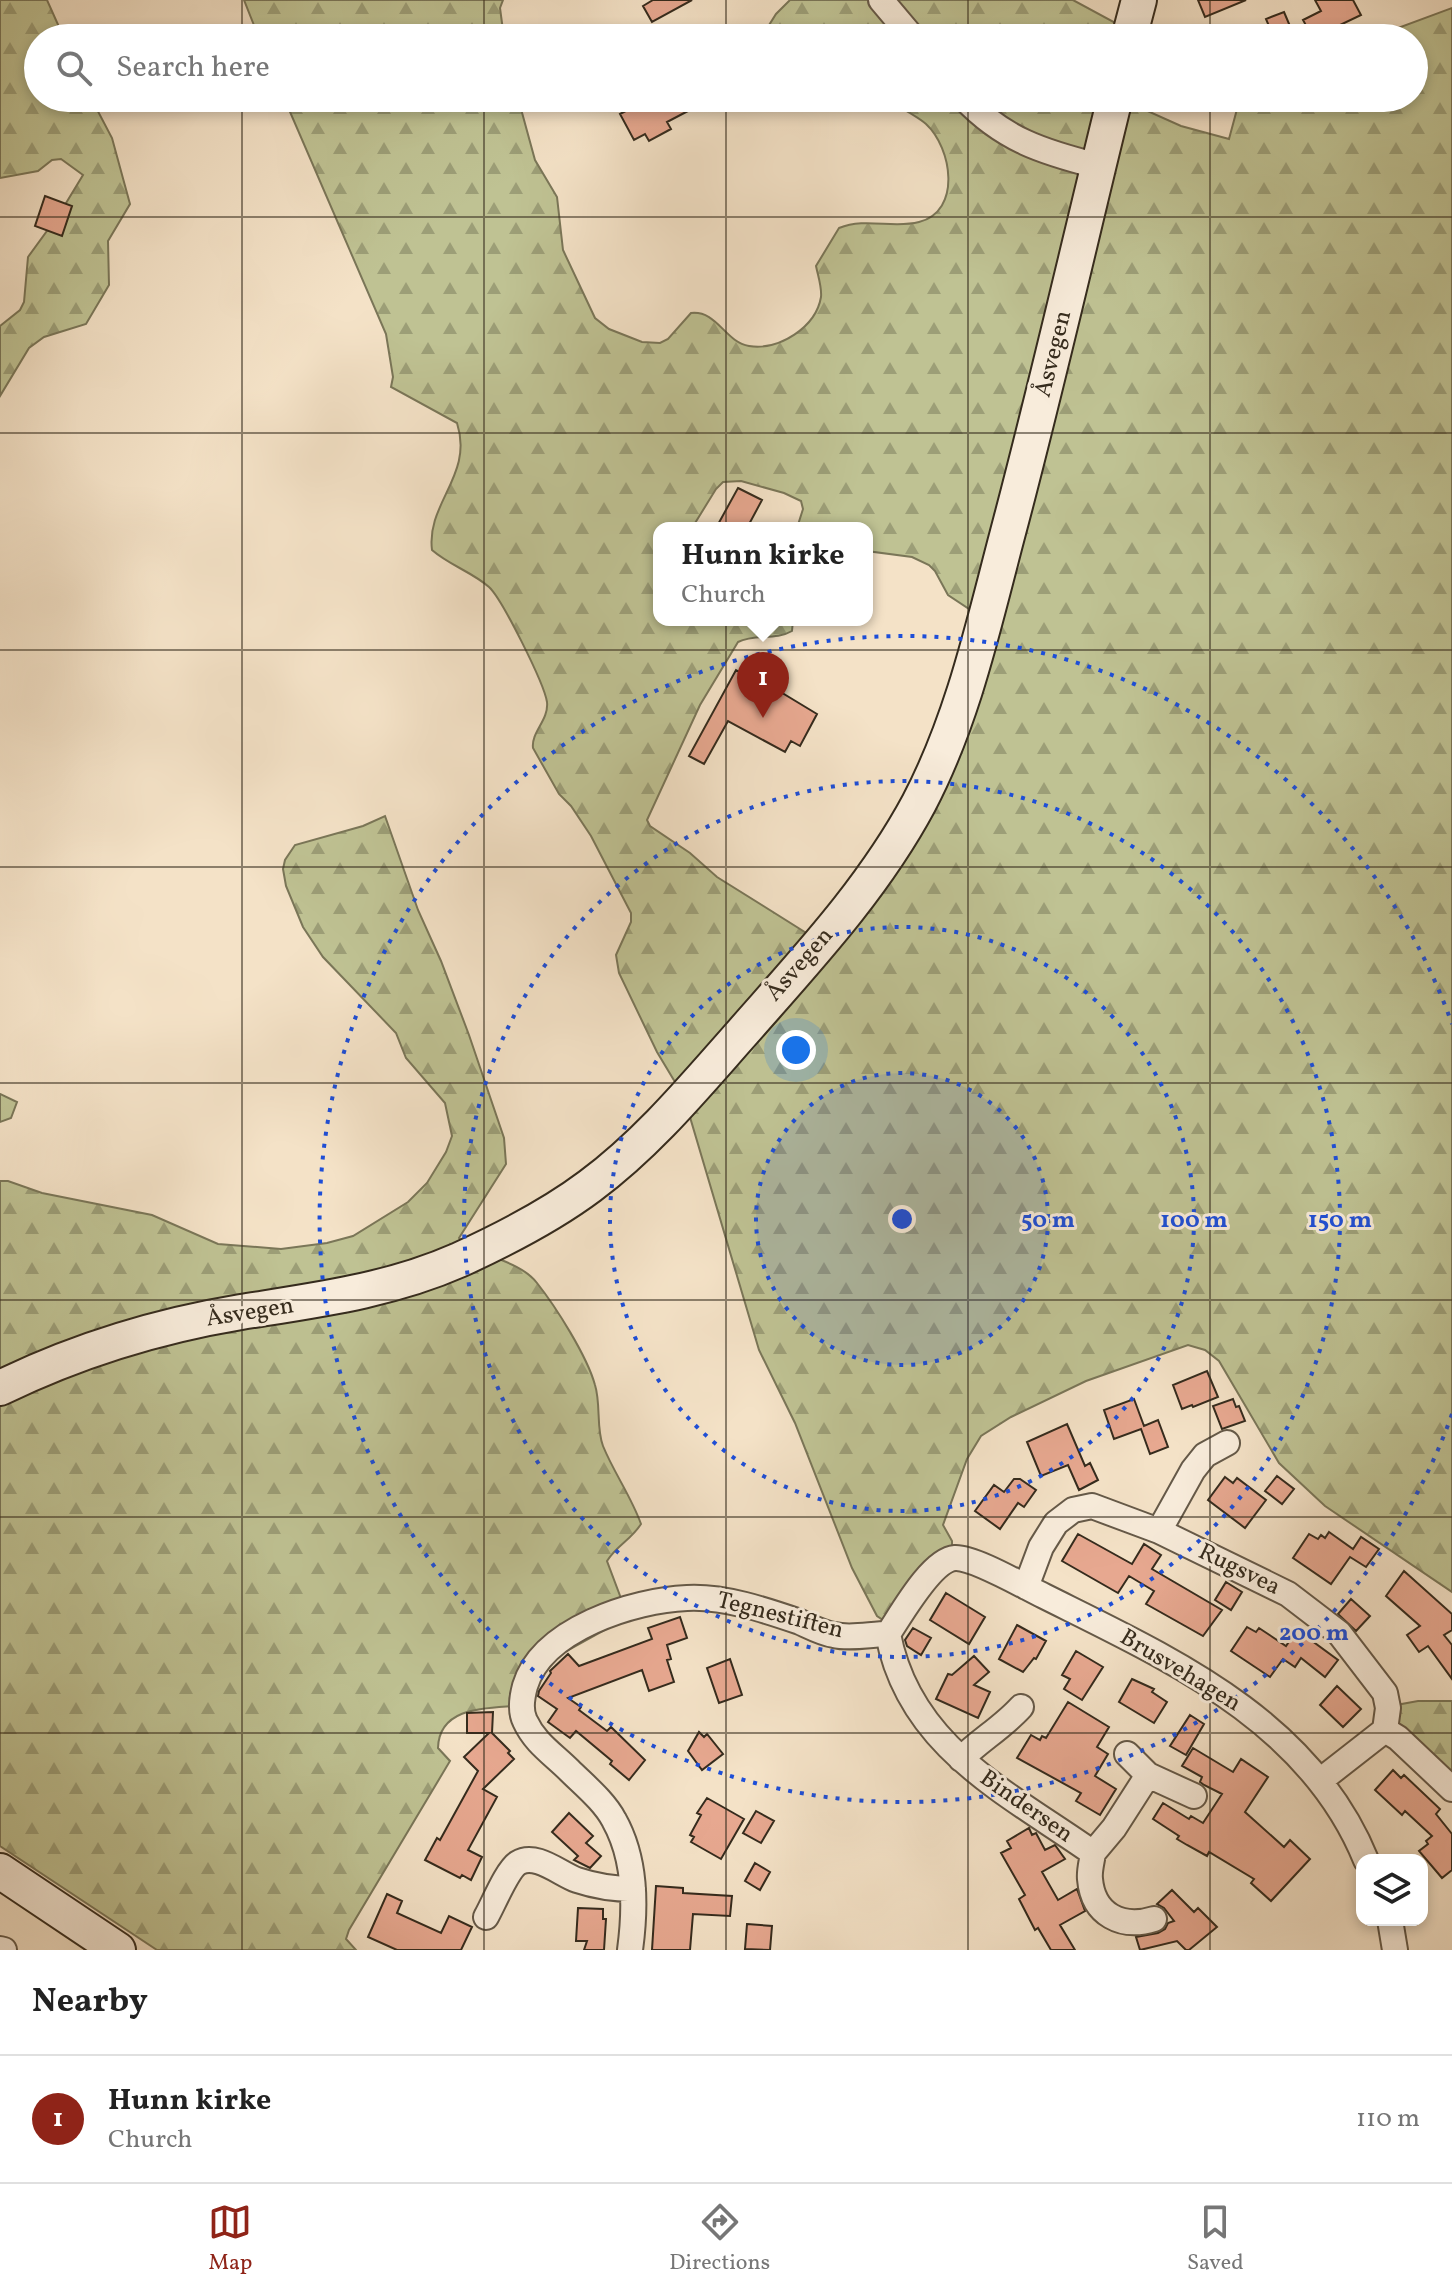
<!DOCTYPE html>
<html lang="en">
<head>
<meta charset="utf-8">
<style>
  :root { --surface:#fff; --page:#f6f6f6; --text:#222; --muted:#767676; --line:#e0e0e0; --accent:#8f2418 }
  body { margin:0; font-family:Vollkorn,serif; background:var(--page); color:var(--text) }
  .controls { position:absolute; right:24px; bottom:24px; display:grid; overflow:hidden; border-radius:16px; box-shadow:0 4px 12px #0003 }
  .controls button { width:72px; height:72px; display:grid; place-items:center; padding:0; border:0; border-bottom:2px solid var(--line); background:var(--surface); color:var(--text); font:40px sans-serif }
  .you { position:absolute; left:796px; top:1050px; width:28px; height:28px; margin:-20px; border:6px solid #fff; border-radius:50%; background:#1a73e8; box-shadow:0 0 0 12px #1a73e833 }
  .badge { display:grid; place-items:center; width:52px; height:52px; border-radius:50%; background:var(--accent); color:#fff; font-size:26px; font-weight:700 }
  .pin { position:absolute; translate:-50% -66px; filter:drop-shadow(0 2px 4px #0008) }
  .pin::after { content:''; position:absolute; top:42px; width:28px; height:24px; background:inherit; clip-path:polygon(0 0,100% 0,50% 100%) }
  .popup { position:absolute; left:653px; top:522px; width:220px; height:104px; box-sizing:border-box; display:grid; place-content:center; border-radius:16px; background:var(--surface); filter:drop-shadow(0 2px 6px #0005); font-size:26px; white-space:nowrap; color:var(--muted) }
  .popup b { font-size:30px; color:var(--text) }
  .popup::after { content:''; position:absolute; left:50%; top:100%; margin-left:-16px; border:16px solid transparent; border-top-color:var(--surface) }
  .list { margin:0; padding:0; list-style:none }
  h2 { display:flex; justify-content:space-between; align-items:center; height:104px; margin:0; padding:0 32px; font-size:34px }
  h2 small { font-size:26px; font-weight:400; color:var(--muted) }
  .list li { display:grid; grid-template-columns:52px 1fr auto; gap:24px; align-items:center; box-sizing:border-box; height:128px; padding:0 32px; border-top:2px solid var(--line) }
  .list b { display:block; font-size:30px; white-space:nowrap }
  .list p { margin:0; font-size:26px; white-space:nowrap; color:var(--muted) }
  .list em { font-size:26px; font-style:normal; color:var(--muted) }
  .icon { flex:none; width:44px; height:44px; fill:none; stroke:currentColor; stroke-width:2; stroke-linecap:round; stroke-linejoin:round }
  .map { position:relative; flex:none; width:1452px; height:1950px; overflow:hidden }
  .search { position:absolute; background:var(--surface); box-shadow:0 4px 12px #0003; left:24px; right:24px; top:24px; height:88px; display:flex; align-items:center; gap:20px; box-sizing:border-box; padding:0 28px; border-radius:44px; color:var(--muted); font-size:30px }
  .sheet { height:232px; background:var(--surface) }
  nav { display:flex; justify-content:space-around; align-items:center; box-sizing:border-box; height:112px; border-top:2px solid var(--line); background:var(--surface); font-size:22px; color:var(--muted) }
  nav a { display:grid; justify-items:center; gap:4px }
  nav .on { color:var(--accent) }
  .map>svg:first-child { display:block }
  .forest { fill:url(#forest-firs); stroke:#7a7658; stroke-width:2; fill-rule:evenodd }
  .building { fill:#e7a890; stroke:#352b1d; stroke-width:2 }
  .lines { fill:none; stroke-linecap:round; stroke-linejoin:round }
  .street-casing { stroke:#655948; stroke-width:28 }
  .secondary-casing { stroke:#352b1d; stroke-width:38 }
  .street { stroke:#f8ecdb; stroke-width:24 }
  .secondary { stroke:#f8ecdb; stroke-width:34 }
  .grid { fill:none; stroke:#352b1d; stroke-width:2; stroke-opacity:0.55 }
  .ring { fill:none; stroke:#1d4ed8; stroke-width:4; stroke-dasharray:4 8 }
  .labels { text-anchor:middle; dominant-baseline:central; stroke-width:6; stroke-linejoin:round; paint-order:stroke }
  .street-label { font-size:24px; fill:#352b1d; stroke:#f8ecdb }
  .centre { fill:#1d4ed8; stroke:#f8ecdb; stroke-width:4 }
  .ring-label { font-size:24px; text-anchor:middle; font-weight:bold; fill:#1d4ed8; stroke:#f8ecdb; stroke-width:6; stroke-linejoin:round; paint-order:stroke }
</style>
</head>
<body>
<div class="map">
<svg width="1452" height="1950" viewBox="0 0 1452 1950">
  <defs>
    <pattern id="forest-firs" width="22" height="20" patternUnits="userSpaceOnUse" patternTransform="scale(2)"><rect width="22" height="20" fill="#bfc293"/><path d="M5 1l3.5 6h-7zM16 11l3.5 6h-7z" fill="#9c9e77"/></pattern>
  </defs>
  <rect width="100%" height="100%" fill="#f4e2c7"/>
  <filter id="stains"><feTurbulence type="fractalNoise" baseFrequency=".0025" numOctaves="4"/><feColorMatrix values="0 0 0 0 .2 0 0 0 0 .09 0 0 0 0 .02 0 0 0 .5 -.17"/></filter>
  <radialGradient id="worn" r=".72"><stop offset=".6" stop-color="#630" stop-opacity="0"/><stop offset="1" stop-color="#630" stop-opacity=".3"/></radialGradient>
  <path class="forest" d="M0,0H47L64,38H38V98H91L112,138L130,204L108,241L109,285L86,324L44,337L29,348L0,396V326L20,310L24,302L28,257L60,213L83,175L61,159L52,160L38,171L0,178Z
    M244,0H503L500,8L504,38H259Z
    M790,0H1073L1119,25L1146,21L1159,33L1157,38H761L776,14Z
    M1452,8V1592L1325,1506L1279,1463L1219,1361L1205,1350L1188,1345L1086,1381L1011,1417L981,1436L967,1459L943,1525L952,1541V1550L901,1632L877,1616L852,1568L795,1423L759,1350L684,1097L657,1052L619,973L616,955L631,922V913L591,836L571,806L559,794L533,748C531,732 549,720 547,702C544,683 502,599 489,587C472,572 449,565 432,550C426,503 474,475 457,423L391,387L393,377L386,334L284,98H518L535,160L557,197L563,250L595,318L609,329L642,342L660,343L668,339L691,313C717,310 725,342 749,346C779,351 816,327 821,297C822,287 818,276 816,266L839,228C866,217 893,229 919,222C962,211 952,148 926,124C914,114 897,106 883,98H1136L1134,105L1181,126L1229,139L1240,98H1414V38H1371ZM741,481L784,493L801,501L803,509L797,528H867V551L912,557L929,565L935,571L948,595L978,615L918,816L808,934L717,877L690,853L650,826L647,820L700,705L738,642C755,633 775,641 792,631L793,620H659V528H692L716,489L723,482Z
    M385,816L418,910L441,961L469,1035L504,1138L506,1164L459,1238C470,1255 518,1258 537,1283C556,1307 587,1356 595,1385C601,1404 596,1428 603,1446C614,1473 631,1496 641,1524C631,1540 617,1545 607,1561L628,1617L561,1654L514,1706C486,1708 439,1707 438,1748L450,1761L349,1930L346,1939L356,1950H157L0,1846V1181H8L42,1193L152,1215L218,1244L281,1249L327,1243L353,1236L408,1202L427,1183L446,1152L452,1136L445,1103L406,1058L396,1033L323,957L303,927L286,886L283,869L285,860L295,845L363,826Z
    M0,1094L17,1102L11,1118L0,1122Z
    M1418,1701H1452V1772L1440,1777L1382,1730L1391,1706Z"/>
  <path class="building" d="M653,0H692L652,22L643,6Z
    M1198,0H1246L1205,17Z
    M1315,0H1353L1361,15L1313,38L1303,20L1321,11Z
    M1284,12L1295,38H1274L1266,19Z
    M639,98H681L688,111L667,122L671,129L649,141L645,134L634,140L620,114L641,103Z
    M45,196L72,206L62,236L35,226Z
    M738,488L762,500L747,528H716Z
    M736,670L763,685L764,682L817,714L800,746L791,741L785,752L728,721L704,764L689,756Z
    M1207,1371L1218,1397L1193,1407L1192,1405L1182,1409L1173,1385Z
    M1134,1399L1144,1426L1158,1420L1168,1447L1150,1454L1141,1429L1114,1439L1104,1410Z
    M1233,1399L1236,1407L1239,1406L1245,1421L1222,1429L1213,1406Z
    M1067,1424L1085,1466L1090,1463L1098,1480L1079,1490L1068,1465L1041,1476L1027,1442Z
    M1277,1476L1294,1489L1282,1504L1265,1491Z
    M1225,1477L1233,1483L1237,1478L1266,1500L1245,1528L1208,1500Z
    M1014,1479H1020L1036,1490L1024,1507L1018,1503L1000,1529L975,1511L994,1485L1004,1492Z
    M1329,1532L1353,1549L1361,1537L1379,1549L1366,1567L1350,1557L1331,1584L1293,1558L1309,1534L1318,1539L1321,1535L1325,1538Z
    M1078,1534L1132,1564L1144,1544L1161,1555L1152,1569L1222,1610L1203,1636L1146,1604L1154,1591L1129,1576L1118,1593L1062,1561Z
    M1404,1571L1452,1614V1630L1444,1635L1452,1645V1679L1428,1646L1419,1652L1407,1635L1420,1626L1386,1596Z
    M1226,1582L1242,1592L1231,1610L1215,1600Z
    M946,1593L985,1617L969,1644L930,1620Z
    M1351,1599L1370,1616L1356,1631L1338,1614Z
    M680,1617L687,1638L667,1645L671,1659L667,1660L674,1682L649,1691L642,1670L568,1698L581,1707L579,1710L607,1731L611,1727L645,1760L629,1780L610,1764L612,1761L576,1731L570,1738L548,1722L557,1709L538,1696L539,1691L551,1673L550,1671L568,1654L579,1666L652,1639L648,1628Z
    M1017,1625L1046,1641L1036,1659L1034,1658L1023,1672L999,1659Z
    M1247,1627L1256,1632L1259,1628L1286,1646L1297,1630L1338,1660L1325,1677L1301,1658L1295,1667L1283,1659L1270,1677L1231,1651Z
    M913,1628L931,1638L921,1655L907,1646L905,1640Z
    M1076,1651L1103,1667L1082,1700L1064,1689L1070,1679L1062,1675Z
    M974,1656L989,1672L974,1685L990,1692L978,1718L936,1699L948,1674L952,1675Z
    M730,1659L742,1695L719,1703L707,1668Z
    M1132,1679L1154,1689L1152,1692L1167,1702L1154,1723L1119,1702Z
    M1337,1686L1361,1709L1343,1727L1320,1705Z
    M1068,1702L1109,1727L1097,1747L1108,1754L1095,1776L1116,1789L1100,1815L1076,1801L1081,1793L1017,1758L1031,1735L1040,1740L1042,1736L1046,1738Z
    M493,1712L492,1733L510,1751L508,1753L514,1759L483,1789L497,1797L468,1850L482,1857L471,1880L462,1875L460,1878L425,1860L437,1838L440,1840L478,1771L464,1757L489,1733H467V1713Z
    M1190,1715L1204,1724L1186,1755L1170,1746Z
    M699,1732L704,1737L707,1734L723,1754L702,1770L688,1751Z
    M1193,1748L1233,1772L1241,1759L1268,1777L1245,1812L1284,1847L1290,1840L1310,1859L1271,1901L1251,1883L1254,1879L1209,1852L1207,1856L1187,1845L1177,1839L1179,1836L1153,1819L1163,1803L1189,1819L1191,1816L1203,1823L1222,1794L1204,1785L1200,1782L1202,1777L1182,1766Z
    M1393,1770L1401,1778L1404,1775L1440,1809L1436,1814L1452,1834V1870L1442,1878L1419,1851L1428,1844L1426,1841L1432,1836L1405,1811L1402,1815L1375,1790Z
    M707,1798L744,1819L721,1859L691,1842L694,1837L690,1835L701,1815L697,1813Z
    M756,1811L774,1821L761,1843L743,1833Z
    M569,1813L593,1836L586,1843L601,1856L590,1868L574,1860L578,1856L552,1832Z
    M1029,1828L1032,1835L1036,1833L1045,1850L1055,1845L1065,1859L1042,1872L1058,1900L1077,1889L1085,1911L1060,1925L1075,1950H1051L1038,1928L1035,1930L1019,1899L1025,1895L1001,1853L1011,1848L1007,1841Z
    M755,1863L770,1872L760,1890L745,1881Z
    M656,1886L683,1888V1893L732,1896L730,1916L693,1914L690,1950H652Z
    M1172,1890L1194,1912L1198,1908L1217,1927L1189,1950H1186L1177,1941L1140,1950L1136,1937L1158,1933L1165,1929L1168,1923L1174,1921L1164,1908L1157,1904Z
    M387,1894L402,1901L397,1913L441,1933L449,1916L472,1927L461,1950H397L368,1937Z
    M578,1908L603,1909V1919H606L604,1950H584L587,1941H576Z
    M747,1924L772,1926L770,1950L745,1949Z"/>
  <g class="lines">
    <defs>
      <path id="street" d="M881,0L913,38
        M964,98C1004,140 1043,152 1098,166
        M1159,1531L1193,1470L1205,1455L1227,1443
        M1026,1587L1041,1547L1056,1523L1073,1510L1092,1506L1159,1531L1288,1594L1339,1633L1385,1693L1388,1708L1385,1730L1321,1780
        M888,1634C909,1747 1008,1793 1093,1853C1092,1861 1089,1871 1090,1879C1093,1915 1122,1929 1154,1919
        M1385,1730L1398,1738L1452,1789
        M1127,1754L1148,1775
        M961,1759C980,1740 1003,1727 1021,1707
        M1093,1853L1114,1828L1148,1775L1194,1796
        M486,1917C493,1905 507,1870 518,1863C536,1852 560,1874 577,1880C595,1886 613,1889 633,1889
        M1390,1920L1395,1950
        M0,1949L4,1950
        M630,1950C636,1906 636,1859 614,1820C604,1801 584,1785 569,1770C553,1754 535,1743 525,1721C520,1711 522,1697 525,1686C542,1629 634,1600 687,1598C724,1596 765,1610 800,1622C811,1627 822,1633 834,1635C851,1639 871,1634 888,1634C901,1615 931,1560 955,1558C974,1557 1025,1587 1044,1596C1170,1659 1309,1720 1366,1860"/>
      <path id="secondary" d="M1129,38L1139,0
        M0,1388C76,1351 157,1326 241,1312C316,1300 389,1291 459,1260C505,1239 550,1216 590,1186C648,1143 695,1086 742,1033C806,960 873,889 919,803C963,719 983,627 1007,536C1046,390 1079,244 1115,98
        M0,1871L118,1950"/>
    </defs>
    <use href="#street" class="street-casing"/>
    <use href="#secondary" class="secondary-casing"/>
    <use href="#street" class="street"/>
    <use href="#secondary" class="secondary"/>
  </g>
  <path class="grid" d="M242,0V38M484,0V38M726,0V38M968,0V38M1210,0V38M242,98V1950M484,98V1950M726,98V1950M968,98V1950M1210,98V1950M0,217H1452M0,433H1452M0,650H1452M0,867H1452M0,1083H1452M0,1300H1452M0,1517H1452M0,1733H1452"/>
  <circle cx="902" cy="1219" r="146" fill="#1d4ed8" fill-opacity=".12"/>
  <g class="ring">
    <circle cx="902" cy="1219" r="146"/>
    <circle cx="902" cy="1219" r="292"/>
    <circle cx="902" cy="1219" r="438"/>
    <path d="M1452 1414A583 583 0 1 1 1452 1024"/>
  </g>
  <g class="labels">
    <g class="street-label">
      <text transform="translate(1054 354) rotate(-76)">Åsvegen</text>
      <text transform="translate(800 965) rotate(-49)">Åsvegen</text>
      <text transform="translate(250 1313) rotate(-9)">Åsvegen</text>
      <text transform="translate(1239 1570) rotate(26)">Rugsvea</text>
      <text transform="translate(780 1616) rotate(14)">Tegnestiften</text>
      <text transform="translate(1180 1671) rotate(31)">Brusvehagen</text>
      <text transform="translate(1026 1807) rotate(35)">Bindersen</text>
    </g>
  </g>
  <circle cx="902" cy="1219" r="12" class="centre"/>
  <g class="ring-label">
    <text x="1048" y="1227">50 m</text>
    <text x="1194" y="1227">100 m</text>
    <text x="1340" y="1227">150 m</text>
    <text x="1314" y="1640">200 m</text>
  </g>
  <rect width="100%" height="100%" filter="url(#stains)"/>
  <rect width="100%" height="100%" fill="url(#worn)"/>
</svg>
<div class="controls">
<button><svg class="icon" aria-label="layers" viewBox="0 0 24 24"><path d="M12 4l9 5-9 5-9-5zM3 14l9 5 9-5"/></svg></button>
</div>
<div class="you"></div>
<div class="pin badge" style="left:763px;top:718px">1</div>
<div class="popup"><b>Hunn kirke</b>Church</div>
<div class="search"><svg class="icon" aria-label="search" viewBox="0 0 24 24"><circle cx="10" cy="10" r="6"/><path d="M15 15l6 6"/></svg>Search here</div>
</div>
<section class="sheet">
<h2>Nearby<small></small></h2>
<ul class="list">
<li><span class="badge">1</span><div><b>Hunn kirke</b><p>Church</p></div><em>110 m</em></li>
</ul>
</section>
<nav>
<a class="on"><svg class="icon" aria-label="map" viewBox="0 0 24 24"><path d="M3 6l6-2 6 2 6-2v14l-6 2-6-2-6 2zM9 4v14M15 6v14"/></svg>Map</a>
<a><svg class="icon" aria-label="directions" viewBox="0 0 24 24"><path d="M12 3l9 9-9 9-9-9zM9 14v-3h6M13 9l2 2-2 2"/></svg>Directions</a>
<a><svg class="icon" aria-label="saved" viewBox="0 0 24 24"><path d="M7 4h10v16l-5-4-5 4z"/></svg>Saved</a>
</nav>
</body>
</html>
